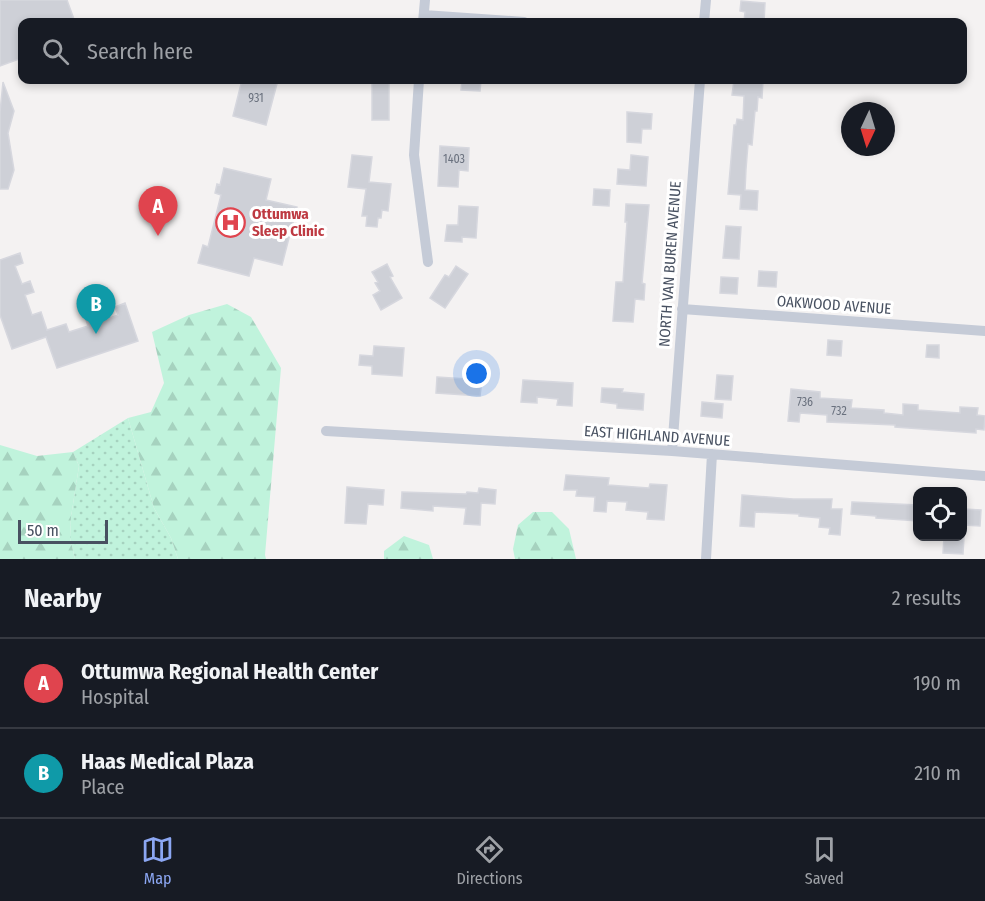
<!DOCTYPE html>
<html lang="en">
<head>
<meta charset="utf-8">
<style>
  :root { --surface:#171b24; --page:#20242c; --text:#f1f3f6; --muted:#9ea1a6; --line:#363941; --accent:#8ca7f3 }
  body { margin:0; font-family:"Fira Sans Condensed",sans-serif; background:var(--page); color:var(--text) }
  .controls { position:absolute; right:18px; bottom:18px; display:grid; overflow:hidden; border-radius:12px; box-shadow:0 3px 9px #0003 }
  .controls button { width:54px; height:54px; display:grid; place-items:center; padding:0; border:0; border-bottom:2px solid var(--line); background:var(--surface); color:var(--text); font:30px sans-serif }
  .compass { position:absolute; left:841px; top:102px; width:54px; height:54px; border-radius:50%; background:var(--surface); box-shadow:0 3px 9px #0003; rotate:184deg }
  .scale { position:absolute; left:18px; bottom:15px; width:90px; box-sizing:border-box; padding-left:6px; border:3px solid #485161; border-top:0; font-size:16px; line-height:21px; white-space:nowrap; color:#485161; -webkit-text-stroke:4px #fff; paint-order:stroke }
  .you { position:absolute; left:477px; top:374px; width:21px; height:21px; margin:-15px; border:4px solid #fff; border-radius:50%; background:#1a73e8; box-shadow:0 0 0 9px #1a73e833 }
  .badge { display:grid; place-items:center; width:39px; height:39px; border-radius:50%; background:var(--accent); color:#fff; font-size:20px; font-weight:700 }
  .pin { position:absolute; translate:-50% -50px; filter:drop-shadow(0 2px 3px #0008) }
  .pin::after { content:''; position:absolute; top:32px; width:21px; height:18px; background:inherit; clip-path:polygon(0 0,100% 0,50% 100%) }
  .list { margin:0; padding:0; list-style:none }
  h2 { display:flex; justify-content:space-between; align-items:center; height:78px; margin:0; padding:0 24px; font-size:26px }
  h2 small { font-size:20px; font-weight:400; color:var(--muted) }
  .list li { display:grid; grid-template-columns:39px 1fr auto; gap:18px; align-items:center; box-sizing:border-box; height:90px; padding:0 24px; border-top:2px solid var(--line) }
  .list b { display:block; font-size:22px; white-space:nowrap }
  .list p { margin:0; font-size:20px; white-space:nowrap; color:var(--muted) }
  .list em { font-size:20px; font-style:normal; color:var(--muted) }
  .icon { flex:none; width:33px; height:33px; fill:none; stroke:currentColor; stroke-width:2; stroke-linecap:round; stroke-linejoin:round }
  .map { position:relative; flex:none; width:985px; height:559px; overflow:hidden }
  .search { position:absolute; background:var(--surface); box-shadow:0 3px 9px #0003; left:18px; right:18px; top:18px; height:66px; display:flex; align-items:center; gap:15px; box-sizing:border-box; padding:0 21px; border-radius:12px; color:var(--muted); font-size:22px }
  .sheet { height:258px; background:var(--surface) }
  nav { display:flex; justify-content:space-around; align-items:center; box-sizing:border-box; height:84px; border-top:2px solid var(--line); background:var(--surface); font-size:16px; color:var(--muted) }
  nav a { display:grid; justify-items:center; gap:3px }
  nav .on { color:var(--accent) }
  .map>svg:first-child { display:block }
  .grass { fill:url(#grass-dots) }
  .forest { fill:url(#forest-firs) }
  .building { fill:#ced0d7; stroke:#d6d7de; stroke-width:1.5 }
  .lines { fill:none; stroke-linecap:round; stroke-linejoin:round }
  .minor { stroke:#c5cbd7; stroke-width:10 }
  .labels { text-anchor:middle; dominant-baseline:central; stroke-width:6; stroke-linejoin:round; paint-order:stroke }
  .number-label { font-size:12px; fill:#6a717e }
  .health-label { font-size:15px; font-weight:bold; fill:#be3a42; stroke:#fff; text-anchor:start }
  .street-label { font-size:15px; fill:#485161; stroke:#fff }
</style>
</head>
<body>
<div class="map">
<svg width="985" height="559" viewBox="0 0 985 559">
  <defs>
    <pattern id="grass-dots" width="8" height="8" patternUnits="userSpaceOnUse" patternTransform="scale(1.5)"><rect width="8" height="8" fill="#c0f3dc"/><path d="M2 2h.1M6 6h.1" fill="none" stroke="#a6d2bf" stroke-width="1.8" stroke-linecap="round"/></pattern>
    <pattern id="forest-firs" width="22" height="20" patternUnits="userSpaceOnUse" patternTransform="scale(1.5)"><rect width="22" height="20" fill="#c0f3dc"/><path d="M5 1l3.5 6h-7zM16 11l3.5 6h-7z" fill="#a6d2bf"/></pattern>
  </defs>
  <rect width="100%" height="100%" fill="#f4f2f2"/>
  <path class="grass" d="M128,418L154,508L171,538L178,559H75L70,538L71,517L79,466L73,452Z"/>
  <path class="forest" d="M227,304L251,317L281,368L265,555L266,559H178L171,538L154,508L128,418L151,412L164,383L152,332L189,315Z
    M0,445L37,456L73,452L79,466L71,517L70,538L75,559H0Z
    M533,512H552L569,529L576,559H515L513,549L518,525Z
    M404,536L429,545L433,559H384V551Z"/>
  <path class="building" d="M0,0H67L75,22H22V58L0,66Z
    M741,1L765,3L764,22H744L745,12L740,11Z
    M242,80H278L266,125L233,116Z
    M372,80H389V120H372Z
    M462,80H481L480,91L461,90Z
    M734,80H763L762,98L758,97L757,111H755L752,145L748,144L746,169L745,190L758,191L757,210L740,209L741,195L728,194L734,125H736L737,119L743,120L744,96L732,95Z
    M3,82L14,111L8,133L14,170L8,189H0V112Z
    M627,112L652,114L651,129H642L641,143L627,142Z
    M440,146L469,148L468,171L459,170L458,187L438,186Z
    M352,155L372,157L369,182L391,184L388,211L382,210L381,218H378L377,227L366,226L367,216H362L366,189L348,187Z
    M631,155L648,157L646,186L617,184L618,169L630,170Z
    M224,168L271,179L266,200L297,207L282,265L254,258L249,276L198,263L203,245L208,247L221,195L215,193L217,184L220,185Z
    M594,189L610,190L609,206L593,205Z
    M626,204L649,205L642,283L645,284L644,300L635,299L633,322L613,321L616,282H623L627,222H625Z
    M459,206L478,207L476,238L462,237V242L445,241L447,225H458Z
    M726,226L741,227L739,259L723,258Z
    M20,253L23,263L15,266L22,284L30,281L34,292L25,295L32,315L41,312L47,330L66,324L69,332L88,326L85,317L96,313L99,322L118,315L115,307L125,303L138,341L57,368L46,337L12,349L0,315V260Z
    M387,264L393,276L390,277L402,298L381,310L373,295L380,291L375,283L378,282L372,272Z
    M456,266L468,274L445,308L430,298L445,275L449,277Z
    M759,271L777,272L776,287L758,286Z
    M721,277L738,278L737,294L720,293Z
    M828,340L842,341L841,356L827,355Z
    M927,345H939V358L926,357Z
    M374,346L404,348L402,376L372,374V366L359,365L360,355L373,356Z
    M717,375L733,376L731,400L715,399Z
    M437,377L482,380L480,396L436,393Z
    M523,380L573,383L572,406L557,405L558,399L537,397V403L521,402Z
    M602,388L623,389L622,392L644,394L643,410L617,408V404L601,402Z
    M791,389L820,392V398L852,400L851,408L884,410V413L903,415V404L918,405V410L960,413V407L978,408L977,415L985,416L984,430L976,429V433L895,427V425L827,422V415L800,413L799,422L788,421Z
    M702,402L723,404L722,418L701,416Z
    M566,475L609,478L608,485L649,488L650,484L667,485L664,520L647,519L648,512L626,510L627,502L607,501L606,512L594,511L595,497L576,496L577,490H564Z
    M347,487L384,490L383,505L368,504L366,524L345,523Z
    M479,488L496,490L495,504L481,503L480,525L464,524L466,508L433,506V511L401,508L402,492L466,494L467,492L478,493Z
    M742,495L793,499H832L831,509H842L840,535L829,534L830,528L819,527L820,518L799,516V514L755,512L754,527L740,526Z
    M852,502L918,505V521L876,518V516L851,514Z
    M963,509L981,510L980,526L963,525Z
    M944,537H964L963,554L943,553Z"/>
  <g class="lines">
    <path class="minor" d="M424,15L524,22
      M423,22L425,0
      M704,22L706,0
      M419,80L414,155L428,262
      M682,309L985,331
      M326,431L672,451L985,476
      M672,451L700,80
      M706,559L712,454"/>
  </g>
  <defs>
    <symbol id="hospital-ring" viewBox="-11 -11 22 22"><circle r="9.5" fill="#fff" stroke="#e0444e" stroke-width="1.5"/><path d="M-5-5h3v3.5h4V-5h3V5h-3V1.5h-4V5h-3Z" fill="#e0444e"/></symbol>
  </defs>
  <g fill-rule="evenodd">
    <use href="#hospital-ring" x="214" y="206" width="33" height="33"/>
  </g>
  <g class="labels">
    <g class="number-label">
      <text x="256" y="98">931</text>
      <text x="454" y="159">1403</text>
      <text x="805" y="402">736</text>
      <text x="839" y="411">732</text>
    </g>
    <g class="health-label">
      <text x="252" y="214">Ottumwa<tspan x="252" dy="17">Sleep Clinic</tspan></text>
    </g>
    <g class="street-label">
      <text transform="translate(670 264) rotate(-86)">NORTH VAN BUREN AVENUE</text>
      <text transform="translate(834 305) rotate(4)">OAKWOOD AVENUE</text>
      <text transform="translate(657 436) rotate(4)">EAST HIGHLAND AVENUE</text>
    </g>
  </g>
</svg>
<div class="controls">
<button><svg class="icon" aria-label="locate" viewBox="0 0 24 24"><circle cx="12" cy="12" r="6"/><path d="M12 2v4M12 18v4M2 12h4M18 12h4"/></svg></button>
</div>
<svg class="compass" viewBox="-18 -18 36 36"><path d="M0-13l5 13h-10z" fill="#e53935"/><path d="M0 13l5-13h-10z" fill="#9ea1a6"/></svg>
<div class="scale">50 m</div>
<div class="you"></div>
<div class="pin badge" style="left:158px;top:236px;background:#e0444e">A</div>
<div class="pin badge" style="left:96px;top:334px;background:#0f9aa8">B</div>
<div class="search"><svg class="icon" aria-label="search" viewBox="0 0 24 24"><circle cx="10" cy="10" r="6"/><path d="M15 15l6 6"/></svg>Search here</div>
</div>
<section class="sheet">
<h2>Nearby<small>2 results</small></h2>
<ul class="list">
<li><span class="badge" style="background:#e0444e">A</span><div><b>Ottumwa Regional Health Center</b><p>Hospital</p></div><em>190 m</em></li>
<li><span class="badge" style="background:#0f9aa8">B</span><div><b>Haas Medical Plaza</b><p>Place</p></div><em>210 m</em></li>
</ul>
</section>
<nav>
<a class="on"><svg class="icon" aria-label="map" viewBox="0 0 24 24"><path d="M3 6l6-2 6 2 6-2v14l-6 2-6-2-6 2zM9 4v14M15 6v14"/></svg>Map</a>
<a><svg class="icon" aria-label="directions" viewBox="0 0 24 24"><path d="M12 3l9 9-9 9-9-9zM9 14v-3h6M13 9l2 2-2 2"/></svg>Directions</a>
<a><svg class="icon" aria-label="saved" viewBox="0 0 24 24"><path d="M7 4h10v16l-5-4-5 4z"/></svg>Saved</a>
</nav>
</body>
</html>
